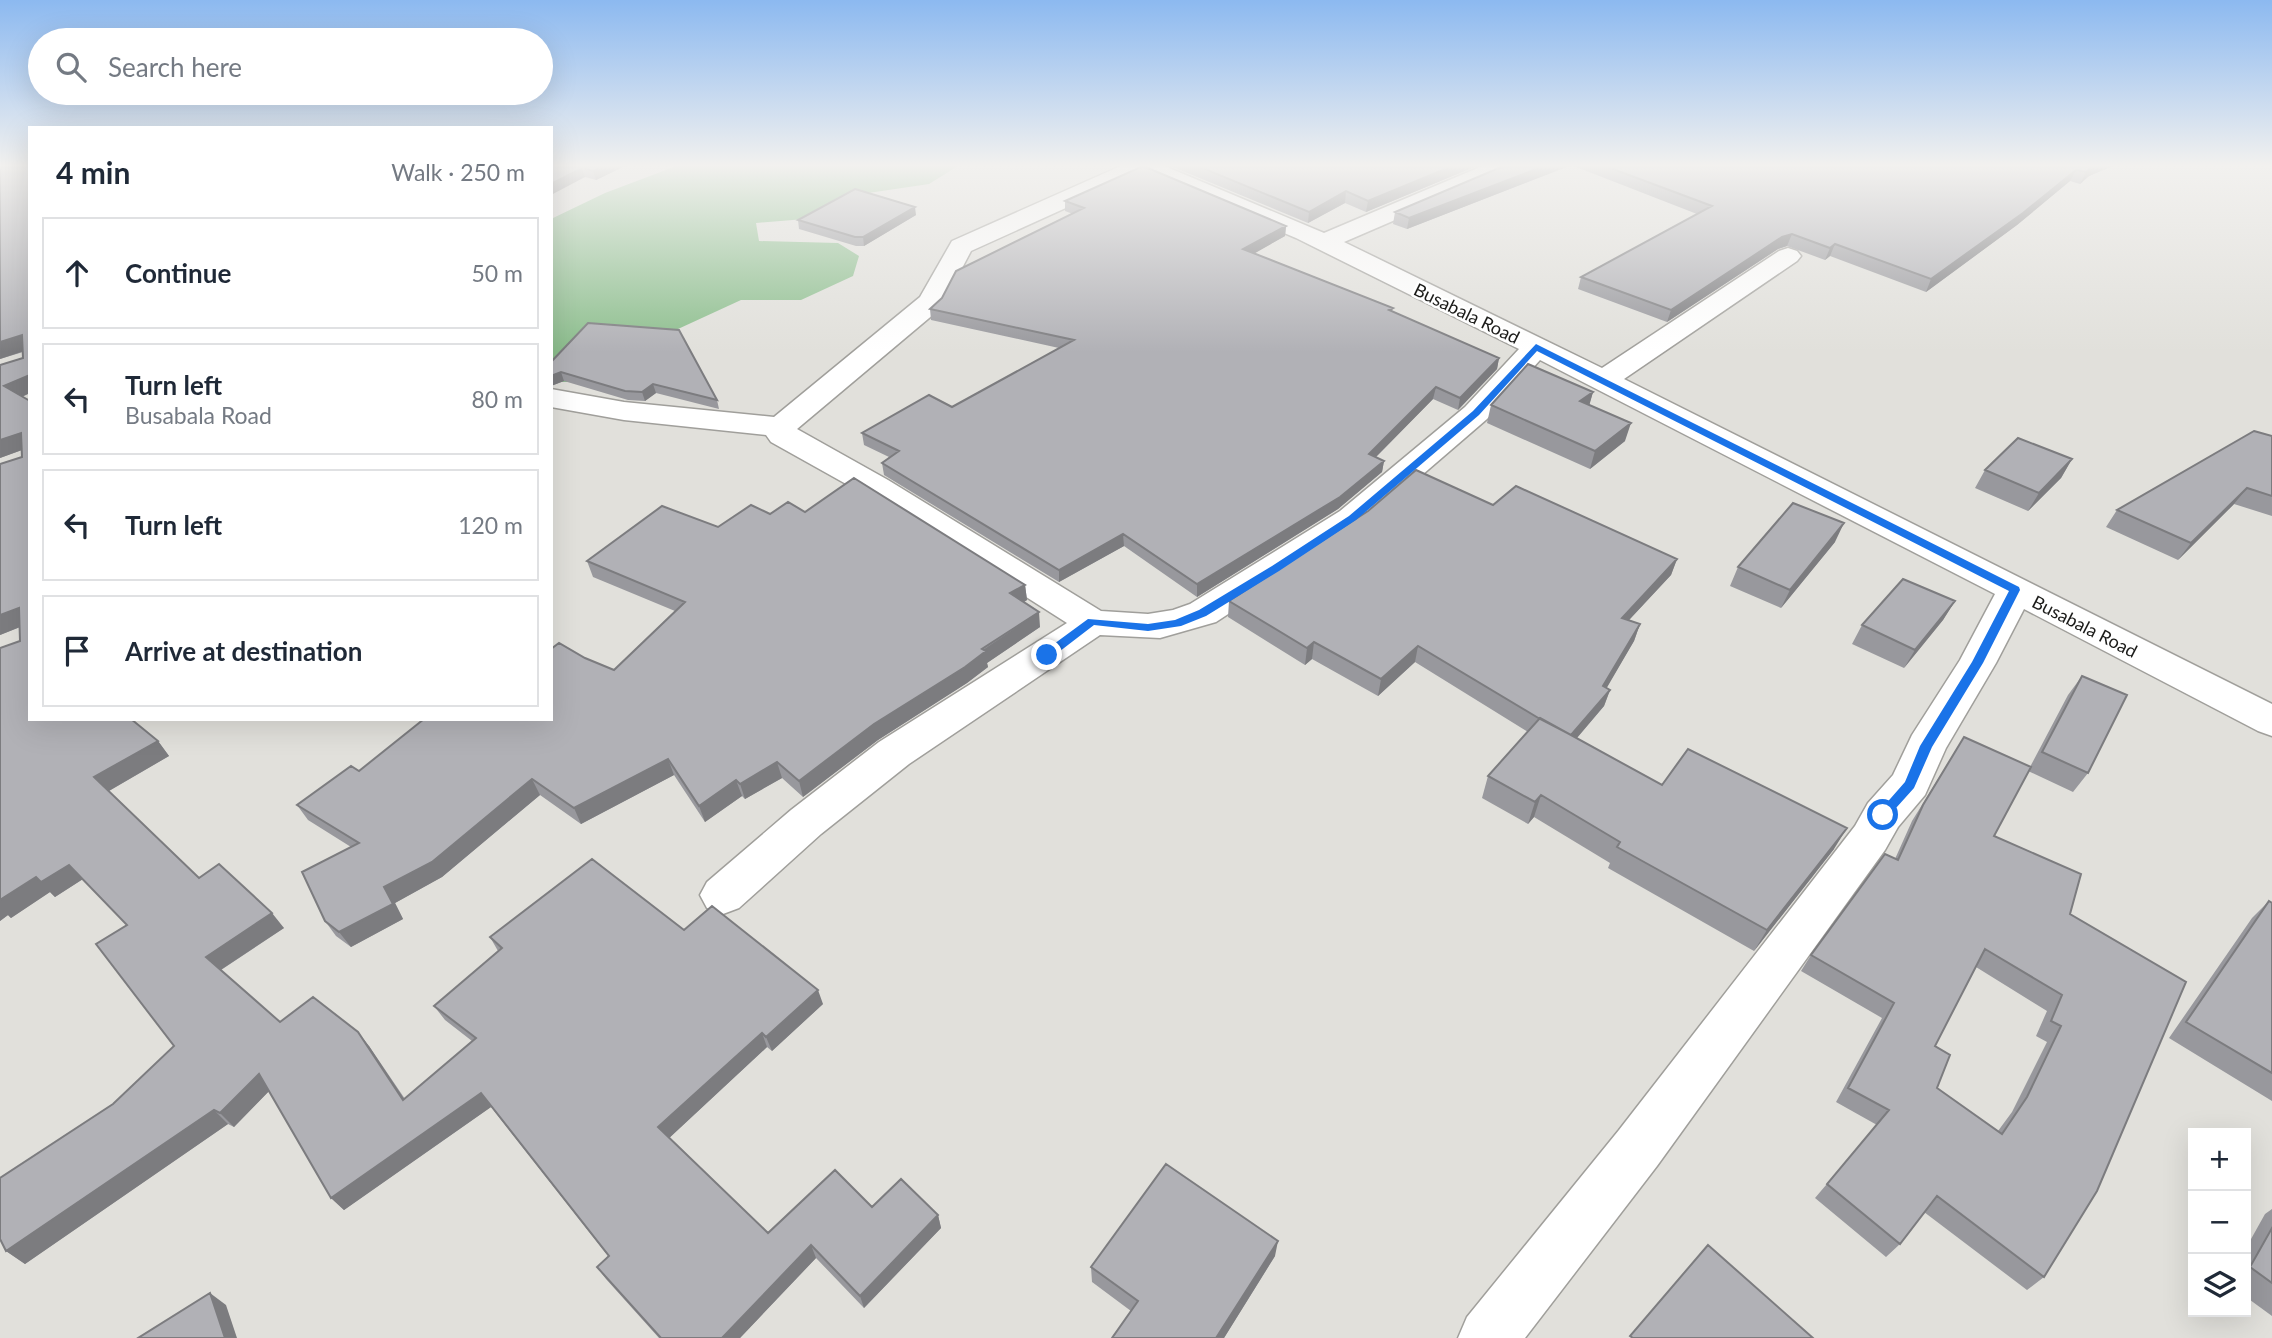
<!DOCTYPE html>
<html lang="en">
<head>
<meta charset="utf-8">
<style>
  :root { --surface:#fff; --page:#f2f2f3; --text:#1f2937; --muted:#747a83; --line:#e0e1e3 }
  body { margin:0; font-family:Lato,sans-serif; background:var(--page); color:var(--text) }
  .controls { position:absolute; right:21px; bottom:21px; display:grid; overflow:hidden; border-radius:0px; box-shadow:0 7px 28px #0002 }
  .controls button { width:63px; height:63px; display:grid; place-items:center; padding:0; border:0; border-bottom:2px solid var(--line); background:var(--surface); color:var(--text); font:35px sans-serif }
  .stop { position:absolute; width:21px; height:21px; margin:-16px; border:5px solid #1a73e8; border-radius:50%; background:#fff }
  .stop.end { background:#1a73e8; border-color:#fff; box-shadow:0 2px 7px #0008 }
  .list { margin:0; padding:0; list-style:none }
  h2 { display:flex; justify-content:space-between; align-items:center; height:91px; margin:0; padding:0 28px; font-size:30px }
  h2 small { font-size:23px; font-weight:400; color:var(--muted) }
  .list li { display:grid; grid-template-columns:46px 1fr auto; gap:21px; align-items:center; box-sizing:border-box; height:112px; margin:0 14px 14px; padding:0 14px; border:2px solid var(--line); border-radius:0px }
  .list b { display:block; font-size:26px; white-space:nowrap }
  .list p { margin:0; font-size:23px; white-space:nowrap; color:var(--muted) }
  .list em { font-size:23px; font-style:normal; color:var(--muted) }
  .icon { flex:none; width:38px; height:38px; fill:none; stroke:currentColor; stroke-width:2; stroke-linecap:round; stroke-linejoin:round }
  .map { position:relative; flex:none; width:2272px; height:1338px; overflow:hidden }
  .search { position:absolute; background:var(--surface); box-shadow:0 7px 28px #0002; left:28px; top:28px; width:525px; height:77px; display:flex; align-items:center; gap:18px; box-sizing:border-box; padding:0 24px; border-radius:38px; color:var(--muted); font-size:26px }
  .panel { position:absolute; background:var(--surface); box-shadow:0 7px 28px #0002; left:28px; top:126px; width:525px; height:595px; border-radius:0px }
  .map>svg:first-child { display:block }
  .green { fill:#8cbe8d }
  .lines { fill:none; stroke-linecap:round; stroke-linejoin:round }
  .minor-casing { stroke:#a09f9b; stroke-width:3 }
  .minor { fill:#fff; fill-rule:evenodd }
  .wall { fill:#98989d; fill-rule:evenodd }
  .shaded-wall { fill:#7c7c7f }
  .building { fill:#b1b1b6; stroke:#7c7c7f; stroke-width:2; fill-rule:evenodd }
  .route { fill:#1a73e8 }
  .labels { text-anchor:middle; dominant-baseline:central; stroke-width:5; stroke-linejoin:round; paint-order:stroke }
  .street-label { font-size:18px; fill:#1b1b19; stroke:#fff }
</style>
</head>
<body>
<div class="map">
<svg width="2272" height="1338" viewBox="0 0 2272 1338">
  <rect width="100%" height="100%" fill="#e1e0db"/>
  <path class="green" d="M679,165H957L958,166L929,184L841,197L805,219L756,223L759,241L838,243L859,256L853,276L801,300H741L628,352L598,382H551V219L605,193Z"/>
  <g class="lines">
    <defs>
      <path id="minor" d="M1123,165H1162L1324,233L1485,165H1514L1511,170L1344,242L1602,368L1779,251L1788,248L1797,251L1801,256L1797,261L1624,379L2272,704V736L2258,731L2024,609L1996,663L1946,748L1925,795L1898,827L1885,850L1657,1166L1525,1338H1458L1467,1317L1619,1130L1855,826L1868,803L1893,775L1912,735L1960,660L1995,594L1540,360L1487,419L1364,525L1216,622L1160,638L1100,635L909,764L821,834L739,908L723,914L707,908L700,895L707,882L791,810L879,742L1067,623L864,494L771,442L766,435L624,420L551,407V389L624,402L774,417L920,297L952,241ZM1143,173L1296,238L1519,349L1465,407L1340,511L1190,604L1173,610L1148,614L1101,611L888,480L797,429L941,308L971,251Z"/>
    </defs>
    <use href="#minor" class="minor-casing"/>
    <use href="#minor" class="minor"/>
  </g>
  <path class="wall" d="M0,165H30V393L22,397L30,719L158,741L169,756L109,791L199,878L284,928L221,970L280,1022L369,1046L405,1099L472,1041L445,1020L434,1006L498,951L490,937L684,930L823,1004L772,1051L767,1047L669,1138L768,1233L872,1207L938,1215L941,1228L864,1308L816,1258L740,1338H659L606,1279L597,1267L608,1256L491,1107L344,1210L331,1198L269,1091L234,1127L228,1124L25,1264L6,1251L113,1104L174,1046L127,925L83,879L55,897L50,892L11,918L8,915L0,921V648L20,641V627L0,635L22,457V450L0,458L23,358V352L0,359Z
    M551,165H627L596,180L585,177Z
    M1168,165H1479L1366,212L1345,203L1308,223Z
    M1506,165H2115L2089,176L2080,184L2070,181L2017,225L1926,292L1830,256L1825,260L1787,246L1778,249L1667,322L1578,289L1581,277L1697,214L1571,165L1407,229L1393,224L1395,212Z
    M1065,201L1286,226L1285,236L1254,253L1393,308L1392,311L1499,358L1497,369L1458,410L1433,399L1376,457L1384,461L1382,472L1338,509L1197,597L1124,546L1059,582L884,475L882,463L889,457L864,445L862,433L952,407L1059,348L931,320L930,309L1073,214L1065,211Z
    M916,215L864,246H856L799,229L798,220Z
    M588,323L717,400L719,409L656,393L645,401L628,400L564,381L551,386V362Z
    M1593,392L1589,405L1625,441L1590,469L1487,423L1491,405Z
    M2272,436V516L2234,504L2178,560L2106,527L2117,510Z
    M2072,459L2061,478L2028,511L1975,488L1985,470Z
    M1493,505L1677,559L1671,575L1629,620L1640,624L1634,641L1606,688L1610,690L1604,706L1577,738L1662,785L1834,849L1754,951L1608,868L1610,863L1534,817L1528,824L1482,798L1488,776L1528,732L1415,662L1378,696L1312,659L1305,665L1228,617L1229,601Z
    M805,512L1025,585L1027,600L1024,602L1040,627L987,663L988,667L967,683L878,740L803,797L782,778L745,799L742,796L705,822L674,775L581,824L540,795L442,877L395,903L403,919L351,947L336,936L325,921L351,847L308,820L297,805L359,771L585,658L614,670L675,611L593,577L587,561L770,514Z
    M1835,542L1781,608L1730,586L1738,567Z
    M1955,601L1943,620L1904,668L1852,644L1862,625Z
    M2082,676L2088,773L2073,792L2028,771L1994,836L2070,914L2044,1277L2027,1290L1924,1212L1900,1244L1886,1257L1815,1198L1877,1125L1836,1102L1882,1018L1801,971L1811,955L1895,859L1912,821L1964,737L2030,767L2068,695ZM1976,967L2047,1011L2036,1036L2047,1042L2012,1112L1998,1131L1937,1088L1935,1046Z
    M2269,901L2272,903V1101L2169,1038L2252,918Z
    M2272,1209V1316L2246,1297V1248L2265,1214Z
    M1275,1256L1224,1338H1112L1131,1311L1092,1282L1091,1267Z"/>
  <path class="shaded-wall" d="M607,165H627L596,180L593,171Z
    M1455,165H1479L1366,212L1368,201Z
    M1547,165H1572L1407,229L1409,218Z
    M2095,165H2115L2089,176L2080,184L2086,172Z
    M582,168L585,177L551,195V184Z
    M2076,170L2070,181L2017,225L1926,292L1931,279Z
    M1346,191L1345,203L1308,223L1309,212Z
    M915,207L916,215L864,246L863,237Z
    M1286,226L1285,236L1243,260V249Z
    M1792,234L1787,246L1778,249L1667,322L1671,310L1782,237Z
    M1835,244L1830,256L1825,260L1830,248Z
    M22,335L30,349L0,359V342Z
    M1499,358L1497,369L1458,410L1460,398Z
    M561,372L564,381L551,386V376Z
    M30,375V393L14,400L4,386Z
    M653,384L656,393L645,401L642,392Z
    M1436,387L1433,399L1367,466L1369,454Z
    M1593,392L1588,410L1580,401Z
    M1631,423L1625,441L1590,469L1595,451Z
    M21,433L30,447L0,458V440Z
    M2072,459L2061,478L2028,511L2039,493Z
    M1384,461L1382,472L1338,509L1197,597V584Z
    M2247,488L2234,504L2178,560L2191,543Z
    M1844,523L1835,542L1781,608L1790,590Z
    M1123,534L1124,546L1059,582V570Z
    M1677,559L1671,575L1616,634L1622,618Z
    M1025,585L1027,600L1012,609L1010,593Z
    M1955,601L1943,620L1904,668L1915,650Z
    M19,608L30,623L0,635V615Z
    M1039,612L1040,627L987,663L988,667L967,683L878,740L803,797L799,781L874,724Z
    M1640,624L1634,641L1598,703L1603,686Z
    M1314,642L1312,659L1305,665L1307,648Z
    M1418,646L1415,662L1378,696L1381,679Z
    M1610,690L1604,706L1564,753L1570,737Z
    M158,741L169,756L107,792L94,777Z
    M668,759L674,775L581,824L574,808Z
    M777,762L782,778L745,799L740,784Z
    M532,779L540,795L442,877L395,903L403,919L351,947L339,932L384,887Z
    M736,780L742,796L705,822L699,806Z
    M1541,795L1534,817L1528,824L1535,802Z
    M1847,828L1834,849L1754,951L1767,930Z
    M69,865L83,879L55,897L50,892L11,918L0,907V900L36,877Z
    M0,907L8,915L0,921Z
    M272,913L284,928L219,971L206,957Z
    M818,990L823,1004L772,1051L766,1037Z
    M358,1032L369,1046L414,1114L403,1100Z
    M762,1033L767,1047L666,1141L658,1127Z
    M259,1074L272,1088L234,1127L220,1113Z
    M481,1093L491,1107L344,1210L331,1198Z
    M214,1110L228,1124L25,1264L6,1251Z
    M938,1215L941,1228L864,1308L860,1296Z
    M1278,1241L1275,1256L1224,1338H1216Z
    M811,1245L816,1258L740,1338H722Z
    M210,1293L226,1305L237,1338H225Z"/>
  <path class="building" d="M0,165H30V375L4,386L30,401V719H131L158,741L94,777L199,878L219,864L272,913L206,957L280,1022L313,997L358,1032L403,1100L476,1038L434,1006L502,948L490,937L592,859L684,930L712,906L818,990L766,1037L762,1033L658,1127L768,1233L835,1170L872,1207L901,1179L938,1215L860,1296L811,1245L722,1338H661L597,1267L609,1256L481,1093L331,1198L259,1074L220,1113L214,1110L6,1251L0,1239V1178L113,1104L174,1046L96,944L127,925L69,865L41,882L36,877L0,900V648L20,641L19,608L0,615V464L22,457L21,433L0,440V365L23,358L22,335L0,342Z
    M551,165H607L593,171L582,168L551,184Z
    M1195,165H1455L1368,201L1346,191L1309,212Z
    M1506,165H1547L1409,218L1395,212Z
    M1602,165H2095L2086,172L2076,170L2023,213L1931,279L1835,244L1830,248L1792,234L1782,237L1671,310L1581,277L1712,206Z
    M1143,166L1286,226L1243,249L1393,308L1389,310L1499,358L1460,398L1436,387L1369,454L1384,461L1340,497L1197,584L1123,534L1059,570L882,463L899,451L862,433L929,395L952,407L1074,340L930,309L942,298L956,271L1084,208L1065,201Z
    M855,189L915,207L863,237H855L798,220Z
    M588,323L679,330L717,400L653,384L642,392L625,391L561,372L551,376V362Z
    M1528,364L1593,392L1580,401L1631,423L1595,451L1491,405Z
    M2254,431L2272,436V496L2247,488L2191,543L2117,510Z
    M2018,438L2072,459L2039,493L1985,470Z
    M1416,470L1493,505L1516,486L1677,559L1622,618L1640,624L1603,686L1610,690L1571,735L1540,719L1418,646L1381,679L1314,642L1307,648L1229,601L1368,511Z
    M854,478L1025,585L1010,593L1039,612L982,649L986,651L965,667L874,724L799,781L777,762L740,784L736,780L699,806L668,759L574,808L532,779L432,862L384,887L393,904L339,932L325,921L302,872L359,843L297,805L351,766L359,771L424,719H551V649L559,643L585,658L614,670L685,602L587,561L662,506L718,527L751,505L770,514L788,502L805,512Z
    M1793,503L1844,523L1790,590L1738,567Z
    M1903,579L1955,601L1915,650L1862,625Z
    M2082,676L2127,695L2088,773L2042,752Z
    M1540,718L1662,785L1688,749L1847,828L1767,930L1617,847L1620,842L1541,795L1535,802L1488,776Z
    M1964,737L2031,767L1994,836L2081,874L2070,914L2186,982L2097,1191L2044,1277L1937,1196L1900,1244L1827,1184L1889,1110L1848,1088L1894,1003L1811,955L1885,854L1898,860L1923,805ZM1985,949L2062,995L2051,1021L2061,1026L2027,1097L2002,1134L1937,1088L1950,1055L1935,1046Z
    M2269,901L2272,903V1073L2186,1022Z
    M1166,1164L1278,1241L1216,1338H1112L1138,1301L1091,1267Z
    M2272,1228V1283L2250,1267Z
    M1708,1245L1813,1338H1633L1630,1336Z
    M210,1293L225,1338H138Z"/>
  <linearGradient id="sky" x2="0" y2="1"><stop stop-color="#8cb9f0"/><stop offset="0.47" stop-color="#f2f1ef"/><stop offset="1" stop-color="#f2f1ef" stop-opacity="0"/></linearGradient>
  <rect width="2272" height="352" fill="url(#sky)"/>
  <path class="route" d="M1536,344L2019,587L2020,590L1983,663L1932,747L1914,788L1887,818H1878L1876,815L1905,782L1920,746L1972,662L2009,591L1537,351L1479,415L1356,520L1279,571L1206,616L1181,626L1148,631L1094,625L1051,658H1043V652L1088,619L1148,624L1175,620L1199,610L1272,566L1349,516L1473,411Z"/>
  <g class="labels">
    <g class="street-label">
      <text transform="translate(1467 313) rotate(26)">Busabala Road</text>
      <text transform="translate(2085 626) rotate(27)">Busabala Road</text>
    </g>
  </g>
</svg>
<div class="controls">
<button>+</button>
<button>−</button>
<button><svg class="icon" aria-label="layers" viewBox="0 0 24 24"><path d="M12 4l9 5-9 5-9-5zM3 14l9 5 9-5"/></svg></button>
</div>
<div class="stop" style="left:1883px;top:815px"></div>
<div class="stop end" style="left:1047px;top:655px"></div>
<div class="search"><svg class="icon" aria-label="search" viewBox="0 0 24 24"><circle cx="10" cy="10" r="6"/><path d="M15 15l6 6"/></svg>Search here</div>
<section class="panel">
<h2>4 min<small>Walk · 250 m</small></h2>
<ul class="list">
<li><svg class="icon" aria-label="ahead" viewBox="0 0 24 24"><path d="M12 20V5M6 11l6-6 6 6"/></svg><div><b>Continue</b></div><em>50 m</em></li>
<li><svg class="icon" aria-label="left" viewBox="0 0 24 24"><path d="M17 20v-9H6M10 6l-5 5 5 5"/></svg><div><b>Turn left</b><p>Busabala Road</p></div><em>80 m</em></li>
<li><svg class="icon" aria-label="left" viewBox="0 0 24 24"><path d="M17 20v-9H6M10 6l-5 5 5 5"/></svg><div><b>Turn left</b></div><em>120 m</em></li>
<li><svg class="icon" aria-label="arrive" viewBox="0 0 24 24"><path d="M6 21V4h12l-3 4 3 4H6"/></svg><div><b>Arrive at destination</b></div></li>
</ul>
</section>
</div>
</body>
</html>
